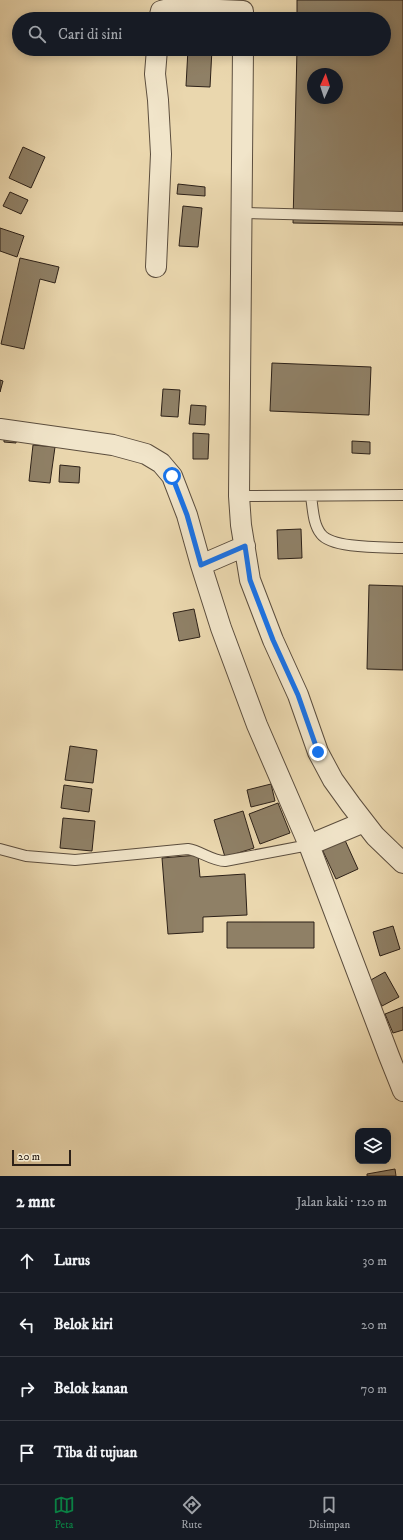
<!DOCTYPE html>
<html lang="id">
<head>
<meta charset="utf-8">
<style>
  :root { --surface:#171b24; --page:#20242c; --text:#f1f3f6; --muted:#9ea1a6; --line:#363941; --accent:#0b8043 }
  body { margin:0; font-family:"IM FELL DW Pica",serif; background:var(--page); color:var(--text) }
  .controls { position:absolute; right:12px; bottom:12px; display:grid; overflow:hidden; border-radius:8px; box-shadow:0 2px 10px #0003 }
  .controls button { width:36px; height:36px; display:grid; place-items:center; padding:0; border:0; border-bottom:1px solid var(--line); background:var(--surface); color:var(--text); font:20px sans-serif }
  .compass { position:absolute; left:307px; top:68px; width:36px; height:36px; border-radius:50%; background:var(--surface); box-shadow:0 2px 10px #0003; rotate:3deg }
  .scale { position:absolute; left:12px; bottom:10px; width:59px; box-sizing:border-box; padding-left:4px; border:2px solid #2d2118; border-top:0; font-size:11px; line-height:14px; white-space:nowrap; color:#2d2118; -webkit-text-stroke:3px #f1e5ca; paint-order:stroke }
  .stop { position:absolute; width:12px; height:12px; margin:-9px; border:3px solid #1a73e8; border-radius:50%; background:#fff }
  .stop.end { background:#1a73e8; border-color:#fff; box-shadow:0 1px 4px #0008 }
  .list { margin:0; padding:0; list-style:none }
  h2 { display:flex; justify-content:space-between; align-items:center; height:52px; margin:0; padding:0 16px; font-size:17px }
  h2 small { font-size:13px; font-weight:400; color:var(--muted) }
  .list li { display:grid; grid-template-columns:26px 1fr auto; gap:12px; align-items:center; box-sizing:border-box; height:64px; padding:0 16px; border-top:1px solid var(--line) }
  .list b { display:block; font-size:15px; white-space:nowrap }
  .list em { font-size:13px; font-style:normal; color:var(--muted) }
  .icon { flex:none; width:22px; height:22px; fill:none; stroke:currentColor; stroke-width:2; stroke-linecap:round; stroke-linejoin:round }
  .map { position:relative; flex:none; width:403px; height:1176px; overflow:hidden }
  .search { position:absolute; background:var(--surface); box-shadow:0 2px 10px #0003; left:12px; right:12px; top:12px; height:44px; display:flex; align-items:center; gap:10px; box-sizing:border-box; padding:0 14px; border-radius:22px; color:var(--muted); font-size:15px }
  .sheet { height:308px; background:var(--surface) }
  nav { display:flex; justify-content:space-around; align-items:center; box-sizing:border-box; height:56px; border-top:1px solid var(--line); background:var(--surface); font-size:11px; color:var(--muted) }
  nav a { display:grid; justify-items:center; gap:2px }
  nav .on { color:var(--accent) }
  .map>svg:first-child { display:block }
  .building { fill:#8f8066; stroke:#2d2118; fill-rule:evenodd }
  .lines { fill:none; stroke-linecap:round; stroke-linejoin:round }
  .lane-casing { stroke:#5c4e3e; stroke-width:12 }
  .street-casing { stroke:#5c4e3e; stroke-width:22 }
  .lane { stroke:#f1e5ca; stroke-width:10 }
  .street { stroke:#f1e5ca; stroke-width:20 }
  .route { stroke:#1a73e8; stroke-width:5 }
</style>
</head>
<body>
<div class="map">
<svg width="403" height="1176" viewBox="0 0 403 1176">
  <rect width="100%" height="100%" fill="#ead7ae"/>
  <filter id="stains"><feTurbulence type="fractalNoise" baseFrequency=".005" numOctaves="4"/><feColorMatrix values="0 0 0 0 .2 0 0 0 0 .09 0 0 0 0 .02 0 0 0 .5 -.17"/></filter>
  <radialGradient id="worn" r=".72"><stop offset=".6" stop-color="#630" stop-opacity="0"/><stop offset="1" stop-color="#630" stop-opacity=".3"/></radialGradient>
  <path class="building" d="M297,0H403V225L293,223L297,49H384V19H297ZM313,74H337V98H313Z
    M188,49H212L210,87L186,86Z
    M23,147L45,157L31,188L9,178Z
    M178,184L205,187V196L177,194Z
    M10,192L28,200L21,214L3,206Z
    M183,206L202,208L198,247L179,246Z
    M0,228L24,236L17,257L0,251Z
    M20,258L59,267L55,283L40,279L24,349L1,344Z
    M272,363L371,367L369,415L270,411Z
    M0,380L3,381L0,392Z
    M163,389L180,390L178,417L161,416Z
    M191,405L206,406L205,425L189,424Z
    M193,433L209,434L208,459H193Z
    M4,434L17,435L16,443L4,442Z
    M352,441L370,442V454L352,453Z
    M33,445L55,447L50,483L29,481Z
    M60,465L80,467L79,483L59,482Z
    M301,529L302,558L278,559L277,530Z
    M369,585L403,586V670L367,669Z
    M194,609L200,637L179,641L173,613Z
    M70,746L97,750L93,783L65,780Z
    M271,784L275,801L251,807L247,790Z
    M64,785L92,789L89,812L61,808Z
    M278,803L290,833L260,844L249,814Z
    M243,811L254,848L225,857L214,820Z
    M63,818L95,821L92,851L60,848Z
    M344,838L358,869L336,879L322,849Z
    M198,855L200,877L245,874L247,915L203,917V932L168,934L162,858Z
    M227,922H314V948H227Z
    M393,926L400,949L380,956L373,932Z
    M385,972L399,997L382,1006L369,981Z
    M403,1007V1030L393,1033L385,1014Z
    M395,1169L396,1176H367V1174Z"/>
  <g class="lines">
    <defs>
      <path id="lane" d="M241,213L403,217
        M239,496L403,495
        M311,496C313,509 313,524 321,534C332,549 385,547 403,548
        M0,849L26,856L75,860L188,849C201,851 212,861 225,861L309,845"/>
      <path id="street" d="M159,19L161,11L172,8L243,11
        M243,49L239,496L241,525L250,580L273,640L298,695L318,752L333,780L351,805L375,836L403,863
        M156,267L161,154L158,100L155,74L157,49
        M0,429L113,445L146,454L161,463L172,476L187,515L201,565L221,628L257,725L309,845L389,1056L403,1091
        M201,565L245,546
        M309,845L364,822"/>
    </defs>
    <use href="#lane" class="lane-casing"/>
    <use href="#street" class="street-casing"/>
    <use href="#lane" class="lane"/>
    <use href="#street" class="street"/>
  </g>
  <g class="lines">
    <path class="route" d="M172,476L187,515L201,565L245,546L250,580L273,640L298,695L318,752"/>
  </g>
  <rect width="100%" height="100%" filter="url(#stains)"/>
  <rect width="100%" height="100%" fill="url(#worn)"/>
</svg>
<div class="controls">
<button><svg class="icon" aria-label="layers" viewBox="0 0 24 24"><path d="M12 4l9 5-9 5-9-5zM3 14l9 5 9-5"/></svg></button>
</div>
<svg class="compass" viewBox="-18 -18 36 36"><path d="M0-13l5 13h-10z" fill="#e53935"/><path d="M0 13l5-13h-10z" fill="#9ea1a6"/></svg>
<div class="scale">20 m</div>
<div class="stop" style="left:172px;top:476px"></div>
<div class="stop end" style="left:318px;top:752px"></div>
<div class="search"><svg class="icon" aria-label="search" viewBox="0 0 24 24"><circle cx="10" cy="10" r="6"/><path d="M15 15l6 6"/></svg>Cari di sini</div>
</div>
<section class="sheet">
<h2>2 mnt<small>Jalan kaki · 120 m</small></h2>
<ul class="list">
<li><svg class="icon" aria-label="ahead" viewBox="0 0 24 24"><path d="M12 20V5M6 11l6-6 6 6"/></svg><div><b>Lurus</b></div><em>30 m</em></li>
<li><svg class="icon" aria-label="left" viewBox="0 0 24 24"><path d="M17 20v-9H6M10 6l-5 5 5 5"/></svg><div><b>Belok kiri</b></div><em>20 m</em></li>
<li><svg class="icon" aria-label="right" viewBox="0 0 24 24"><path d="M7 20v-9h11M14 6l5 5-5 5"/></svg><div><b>Belok kanan</b></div><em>70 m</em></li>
<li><svg class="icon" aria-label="arrive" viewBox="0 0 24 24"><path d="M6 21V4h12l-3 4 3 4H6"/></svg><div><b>Tiba di tujuan</b></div></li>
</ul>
</section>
<nav>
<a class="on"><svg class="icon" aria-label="map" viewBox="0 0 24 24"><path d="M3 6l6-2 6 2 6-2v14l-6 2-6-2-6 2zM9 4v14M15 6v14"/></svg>Peta</a>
<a><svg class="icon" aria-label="directions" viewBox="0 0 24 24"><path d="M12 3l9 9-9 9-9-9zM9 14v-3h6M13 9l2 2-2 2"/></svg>Rute</a>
<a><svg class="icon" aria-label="saved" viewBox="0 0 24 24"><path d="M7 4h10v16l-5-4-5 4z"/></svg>Disimpan</a>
</nav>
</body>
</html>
